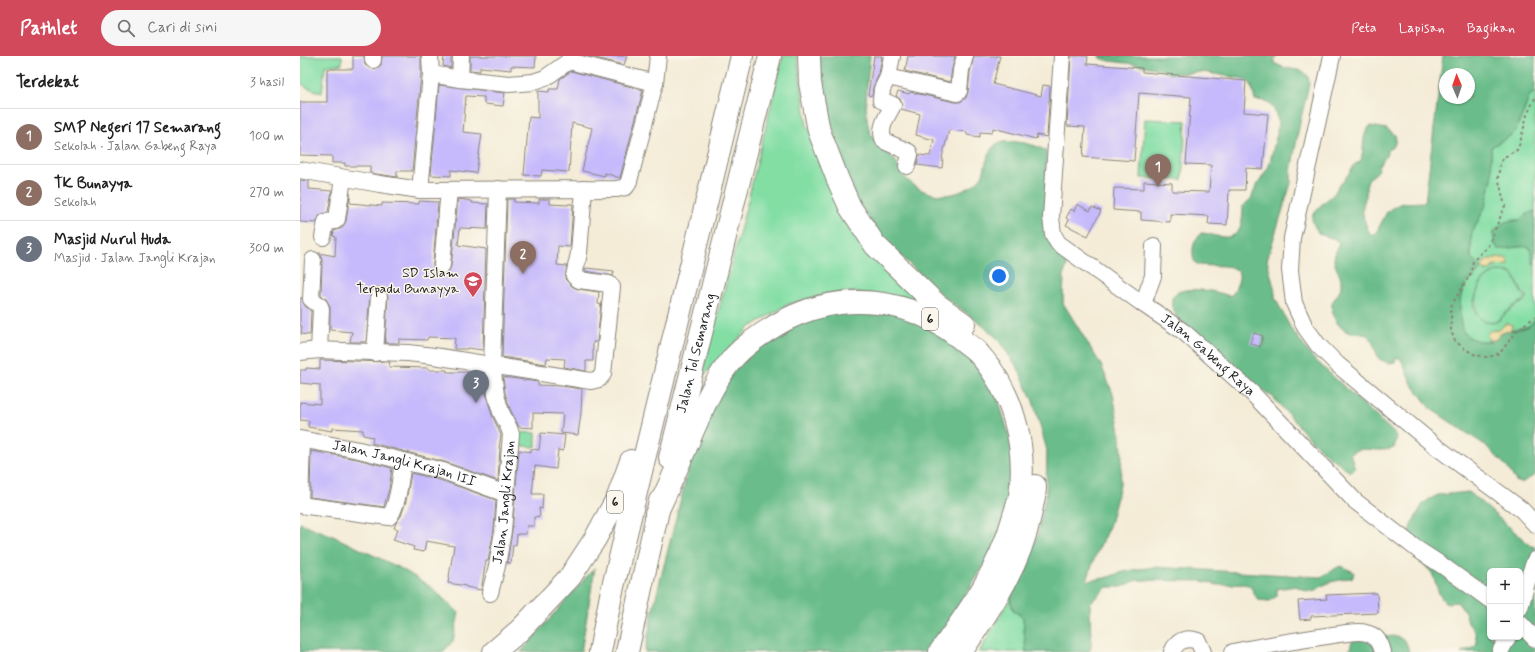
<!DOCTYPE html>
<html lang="id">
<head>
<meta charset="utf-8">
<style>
  :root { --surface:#fff; --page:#f6f6f6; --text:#222; --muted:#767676; --line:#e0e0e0; --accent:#d1495b }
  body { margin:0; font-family:Mynerve,sans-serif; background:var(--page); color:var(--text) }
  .controls { position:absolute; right:12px; bottom:12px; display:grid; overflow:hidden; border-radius:6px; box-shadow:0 1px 3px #0004 }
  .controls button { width:36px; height:36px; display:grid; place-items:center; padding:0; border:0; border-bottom:1px solid var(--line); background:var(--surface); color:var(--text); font:20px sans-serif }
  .compass { position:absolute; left:1139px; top:12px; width:36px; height:36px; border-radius:50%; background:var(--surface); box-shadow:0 1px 3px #0004; rotate:358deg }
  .you { position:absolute; left:699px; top:220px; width:14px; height:14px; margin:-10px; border:3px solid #fff; border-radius:50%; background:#1a73e8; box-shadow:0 0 0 6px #1a73e833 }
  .badge { display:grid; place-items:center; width:26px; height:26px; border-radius:50%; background:var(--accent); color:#fff; font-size:13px; font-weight:700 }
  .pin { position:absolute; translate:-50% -33px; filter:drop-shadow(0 1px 2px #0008) }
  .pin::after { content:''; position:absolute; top:21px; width:14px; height:12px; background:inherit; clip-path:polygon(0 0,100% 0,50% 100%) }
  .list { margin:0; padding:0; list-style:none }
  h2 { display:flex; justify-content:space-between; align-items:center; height:52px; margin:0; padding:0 16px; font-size:17px }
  h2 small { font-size:13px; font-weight:400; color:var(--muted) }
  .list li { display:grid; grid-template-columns:26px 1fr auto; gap:12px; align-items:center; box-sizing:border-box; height:56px; padding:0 16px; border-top:1px solid var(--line) }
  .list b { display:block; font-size:15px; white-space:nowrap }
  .list p { margin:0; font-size:13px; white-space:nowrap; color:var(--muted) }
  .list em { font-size:13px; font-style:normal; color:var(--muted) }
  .icon { flex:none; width:22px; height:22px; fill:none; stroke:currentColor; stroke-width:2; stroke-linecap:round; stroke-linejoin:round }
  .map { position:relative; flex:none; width:1235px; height:596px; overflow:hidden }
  header { display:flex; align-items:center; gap:24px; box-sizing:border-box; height:56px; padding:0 20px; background:var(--accent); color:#fff }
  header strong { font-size:19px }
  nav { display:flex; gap:22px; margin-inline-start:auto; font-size:14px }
  .search { width:280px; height:36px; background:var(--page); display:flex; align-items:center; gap:10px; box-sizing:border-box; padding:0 14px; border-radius:22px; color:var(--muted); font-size:15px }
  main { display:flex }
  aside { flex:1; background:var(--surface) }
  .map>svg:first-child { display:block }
  .green { fill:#83dea4; stroke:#507d60; fill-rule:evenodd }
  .forest { fill:#6abd8a; stroke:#436c53; fill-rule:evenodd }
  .sand { fill:#eeda9e; stroke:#857b5d }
  .building { fill:#c6b9fc }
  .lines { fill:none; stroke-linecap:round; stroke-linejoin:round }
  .minor-casing { stroke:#88847a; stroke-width:18 }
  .highway-casing { stroke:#88847a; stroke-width:24 }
  .path { stroke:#88847a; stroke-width:2; stroke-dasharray:3 3; stroke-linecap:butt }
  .minor { stroke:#fff; stroke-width:16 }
  .highway { stroke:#fff; stroke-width:22 }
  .labels { text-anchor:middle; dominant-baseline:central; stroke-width:3; stroke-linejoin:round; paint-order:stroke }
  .shield { fill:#fbf7ec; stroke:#5f5e5a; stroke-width:1 }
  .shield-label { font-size:13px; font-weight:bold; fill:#1c1c1c }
  .poi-label { font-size:14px; fill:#1c1c1c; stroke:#fbf7ec; text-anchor:end }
  .street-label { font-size:14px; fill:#1c1c1c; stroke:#fbf7ec }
</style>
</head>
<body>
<header>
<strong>Pathlet</strong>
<div class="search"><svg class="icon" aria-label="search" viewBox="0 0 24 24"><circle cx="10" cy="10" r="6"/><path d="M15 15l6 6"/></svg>Cari di sini</div>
<nav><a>Peta</a><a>Lapisan</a><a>Bagikan</a></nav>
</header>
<main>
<aside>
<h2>Terdekat<small>3 hasil</small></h2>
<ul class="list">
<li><span class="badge" style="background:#8d6e63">1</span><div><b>SMP Negeri 17 Semarang</b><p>Sekolah · Jalan Gabeng Raya</p></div><em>100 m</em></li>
<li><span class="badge" style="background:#8d6e63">2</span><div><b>TK Bunayya</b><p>Sekolah</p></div><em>270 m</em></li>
<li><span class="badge" style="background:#6b7280">3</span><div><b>Masjid Nurul Huda</b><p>Masjid · Jalan Jangli Krajan</p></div><em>300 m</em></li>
</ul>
</aside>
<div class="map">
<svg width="1235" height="596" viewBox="0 0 1235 596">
  <rect width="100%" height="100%" fill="#fbf7ec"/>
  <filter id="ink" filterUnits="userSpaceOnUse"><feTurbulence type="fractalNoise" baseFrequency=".025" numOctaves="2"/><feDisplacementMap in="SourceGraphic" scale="8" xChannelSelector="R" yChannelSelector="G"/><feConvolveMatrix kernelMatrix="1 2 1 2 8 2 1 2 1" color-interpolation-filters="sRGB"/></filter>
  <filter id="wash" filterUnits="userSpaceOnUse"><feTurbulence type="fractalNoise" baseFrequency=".012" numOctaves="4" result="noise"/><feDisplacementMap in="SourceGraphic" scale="16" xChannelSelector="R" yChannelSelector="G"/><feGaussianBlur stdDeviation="0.9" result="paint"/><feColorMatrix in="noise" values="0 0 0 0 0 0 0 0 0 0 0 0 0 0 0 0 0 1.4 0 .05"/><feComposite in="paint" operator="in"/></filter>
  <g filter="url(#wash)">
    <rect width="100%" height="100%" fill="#f4ecd7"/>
    <path class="green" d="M0,0H42V8L25,10L22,37L6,31L0,26Z
      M483,0H497L507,70L637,255L557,236L527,238L489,248L450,271L401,322L446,152Z
      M1235,36V155L1229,157L1220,164H1210L1193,178L1195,188L1203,193L1225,190L1230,192L1233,207L1235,208V263L1229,270L1211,274L1212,269L1206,268L1199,273L1192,274L1190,284L1192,285C1183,285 1174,286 1167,280C1157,272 1158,242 1164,232C1166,226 1170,223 1175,220L1171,202V179L1186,149L1192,122L1191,91L1212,79L1216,75L1230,39ZM1195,202L1206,210C1197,208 1195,210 1189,215H1184L1187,204H1192ZM1195,215C1209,216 1212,213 1217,226C1219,230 1221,231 1221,235L1225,238L1227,241L1225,245L1212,252L1197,266L1191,267L1181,264L1177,260L1174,252L1173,248L1177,236L1182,225Z
      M845,63L886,65L882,124L841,122Z
      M1196,216L1210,217L1214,220L1221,236L1226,241C1223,247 1216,248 1211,252C1207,255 1200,264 1195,266C1192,267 1188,266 1186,266C1170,260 1174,235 1183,225C1186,221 1191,219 1196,216Z
      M212,376L236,377V391L211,389Z
      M710,543L713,554L723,562L726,596H679Z"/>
    <path class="forest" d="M519,0H570C568,23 563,49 569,73C572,85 586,94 594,103C597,107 598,113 601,117C619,139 645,146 670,131C675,128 681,123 683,118C686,109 688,90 699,87C713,83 735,88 746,95V178L754,195L763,202L767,209L764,218L763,247L801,309L813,338L821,382L822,399L820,429L810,468L794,503L787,525L805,522L827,515L854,511L1021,521L1040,510L1054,516L1053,521C1046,523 1038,524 1031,526C1014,532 1016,541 996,530L977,533V540L969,545L958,544L950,530L945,528L918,529L901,525L837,524L822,531H807L790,547L791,591L789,596H726L723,562L713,553L710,543L722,517L737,480L746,439L747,394L733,345L718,312L696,281L676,264L643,240L583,183L559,146L547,120L529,72L520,25Z
      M798,0H977L974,3V7C978,9 982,11 986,12C998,15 1009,12 1009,28L1000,66L991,115V127L967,204L975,236V242L990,271L1012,301L1094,377L1097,381L1094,392C1090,393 1086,394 1081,394C1070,394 1061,391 1050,397L1055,413L1050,416L1026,398L1010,383L973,341L958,331L942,314L935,312L876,261C875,255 871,249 872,243C876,227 918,235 929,240L933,238C935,233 938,228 939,223C943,203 906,213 897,208C893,205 893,201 893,197C892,190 896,182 901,177C909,177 916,181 923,181C942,183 943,163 943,150L951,143L955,133L969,110L977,78L978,64L974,53L966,45L955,44L951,28L945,23L902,16L870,18L860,13L834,8L810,5L800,2Z
      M1143,0H1235V36L1230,39L1216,75L1212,79L1191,91L1192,122L1186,149L1171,179V202L1181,212C1177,222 1165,224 1162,235C1159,244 1159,268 1163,275C1169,286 1195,291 1200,277L1225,272L1229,270L1235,263V419L1221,427L1216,425L1207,411L1185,389L1131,353L1112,328L1101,303L1096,301L1095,306L1089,307L1079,303C1076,298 1072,280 1067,279C1062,277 1056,278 1051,277C1040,275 1030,259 1032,248C1034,241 1041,237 1041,229C1042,221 1037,215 1035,208C1032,202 1037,194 1039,187L1035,183L1019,178L1014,169L1012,163L1013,158L1021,149L1034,138L1039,129L1043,126L1055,108L1060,106C1066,94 1060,80 1070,70L1087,73L1095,79L1096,84L1094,90L1088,94L1086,100L1078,110L1079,113C1076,120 1068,120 1067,127C1065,131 1067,136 1066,140C1064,145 1062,152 1063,158C1063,164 1067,168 1067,173L1069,175L1071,180L1076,177L1087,156L1092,152L1103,147L1125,146ZM1145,18H1169V42H1145Z
      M1235,155V208L1233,207L1230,192C1220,188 1209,194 1198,193L1195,188L1193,178L1196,173L1205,166L1220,164L1229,157Z
      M537,253L594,255L644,277L693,326L716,402L702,479L632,596H345L353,553L396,383L440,304L472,278Z
      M1169,436L1231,490L1235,491V596H1161L1173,592L1177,588L1175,576L1168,567L1165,556L1157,546L1145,547L1139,538L1134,522L1132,517L1119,503L1109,482V476L1112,467L1123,448L1128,444L1138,439ZM1190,515H1220V581H1190Z
      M0,467L35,481L102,513L131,531L159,557L153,585L143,596H0Z
      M295,511L281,596H221Z
      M1097,580L1106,586L1109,596H1049L1052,585L1066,582Z"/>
    <path class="sand" d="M1198,201L1208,203L1209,209L1193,210L1189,215L1183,214L1182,210L1187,204H1192Z
      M1207,267L1212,269L1211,274L1200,277L1199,281L1192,285L1188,283L1187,278L1190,275L1199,273Z"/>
    <g id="blocks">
      <path class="building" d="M53,0H64L65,9L73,13L77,12L81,9L82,0H121V18L112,115H97V121L70,117V110H45V107H32V100L0,99V46H27V13H53Z
        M144,0H151V12L143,10Z
        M170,0H236L235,11L211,10V14L180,11V15L170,14Z
        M288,0H327L324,9Z
        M574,0H582L579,18L573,32L572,40L568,39Z
        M608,0H655L652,13L650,26L605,15Z
        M674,0H700L693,28L741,40L743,29L750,30L747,81L737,79L736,83L693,72L692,77L680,76V81L667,79V76L649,74L642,102H643L642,112L617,109L619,99L630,100L634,84L616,79L620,58L601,53L602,49L601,44L596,40L598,35L609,38L610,36L655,46H660L666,42L668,36L670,16Z
        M771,0H788L787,8L842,12V16L946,25L944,56L968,58L963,113L946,112L945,134H929L927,169L908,168L909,160L870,158V166L841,164V156L813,154L814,132L844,133V125L872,127V135L909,136L911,109L886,108L891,41L839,37L834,105L783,101L785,71L767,70Z
        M271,15L343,34L320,122L305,117V120L282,115L292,72L272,67L269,116L242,114L241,120L224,119L229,61L238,62V35L249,36V33H258L260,23Z
        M139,29L205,37L203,50L184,48V41L166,40L163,76L182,78L176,117L151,114V120L131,119Z
        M0,124L9,125V133L32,135L28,156L20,159L16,167L0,166Z
        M50,137V147L82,150V147L119,148V145L138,146L133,208V213L136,216L142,218H146L149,215L151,210L158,143L172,145V147L188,148L187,173L160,172L158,189L186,193L183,294L167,292V293H154L155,282L128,281L127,284L99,283V287H85L88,240L85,232L80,231L75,232L71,234L70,239L66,286H50L52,276L30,274V250L26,243L21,239L22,204L19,197L35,200L36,181L33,180L34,175L42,172L46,165Z
        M207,143H214V146L239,147V143H250V148L268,149V148H273L270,191L258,190L257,209L267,210L265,223L273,231L278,233L299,236L298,248L301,249L297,286H293V305H286V315L264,311L265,303L247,302L246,308L202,301Z
        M777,148L790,155L792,151L801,155L788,180L766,169L769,164L766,162L771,153L774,155Z
        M286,212L314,215L313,220L285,215Z
        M0,242H2L5,250L11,255L10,279L1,278L2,270H0Z
        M954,277L963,280L960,291L950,287Z
        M20,304L90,306L89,311L129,312V314H147V316H173L184,318L187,342L192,359L201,379L199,392H200L198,425L145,406L72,387L73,381L63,379V374L32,372V375L8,371L9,365L0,364V346L20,348V329L0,327V314H6V312L20,313Z
        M203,321L238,326V329L261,330L282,333L281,357L278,379L261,377L263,358L233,357V372L219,371L210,353L205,337Z
        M241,377L265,379L263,395L258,394L256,413L235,410L232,438H243L242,453L239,452L240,460L234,461V470H227L226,478H217L216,489H213L211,507H207L212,476L219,394L231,396V393L239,394Z
        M11,395L57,403L92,412L89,433L84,451L10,441Z
        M111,417L140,424L196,444L194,474L188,505H186L181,534L166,531V530L148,527L154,490L126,485L124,496L113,494L114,491L93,484L98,473L94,472L96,467L101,460L106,445Z
        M1077,537L1078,557L1011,560V563L1000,564L998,545L1027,543L1026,539Z"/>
    </g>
  </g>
  <g filter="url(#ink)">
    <use href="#blocks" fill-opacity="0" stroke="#88847a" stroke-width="1"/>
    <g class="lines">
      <defs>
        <g id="minor">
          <path d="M592,0L588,21L582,33L581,44L593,49C587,61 578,72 584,85L609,96L610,99L607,110"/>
          <path id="s1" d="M762,0L751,161L753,178L758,187L843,248L884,276L952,337L1055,445L1117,493L1143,510L1190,544"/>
          <path d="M1032,0L992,182L990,214L994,247L1005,271L1018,289L1038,309L1134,389L1222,454L1235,468"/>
          <path d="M73,4V0"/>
          <path d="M269,5L355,27"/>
          <path d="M131,18L160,23L209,28L233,26L245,22L269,5L270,0"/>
          <path d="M588,21L657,37L659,35L661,14L665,0"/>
          <path d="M160,23L161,0"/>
          <path d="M0,114L80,128L120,134L317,133L326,131L329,125L355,27L358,0"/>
          <path d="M120,134L131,18L130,0"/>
          <path d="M23,181L26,166L35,165L37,163L43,122"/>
          <path d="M13,204L11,243L20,250L21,253L19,294"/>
          <path d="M142,209L149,134"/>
          <path d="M843,248L853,220L854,190"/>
          <path d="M0,296L19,294L41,295L108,297L134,300L291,325L299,323L303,318L312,231L309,228L279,224L274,220L279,197L284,133"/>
          <path d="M75,297L79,240"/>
          <path id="s2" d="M0,383L59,394L143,415L206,438"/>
          <path d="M0,449L89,461C98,451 101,419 103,405"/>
          <path d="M0,449L2,384"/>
          <path id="s3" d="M190,537L197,510L203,475L211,378L209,372L201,356L196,339L192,309L198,133"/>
          <path d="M1220,552L1227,526L1235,504"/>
          <path d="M1220,567L1235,583"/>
          <path d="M872,596C877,584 886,581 898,585L903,596"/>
          <path d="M933,596C966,589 999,584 1033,579C1043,578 1057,574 1066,577C1076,579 1081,587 1083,596"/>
          <path d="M1200,596L1208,581"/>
        </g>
        <g id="highway">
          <path d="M509,0L510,27L519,75L538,124L550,151L575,189L636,248L664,268"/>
          <path id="s4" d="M370,402L470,0"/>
          <path d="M356,458C368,432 380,406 391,379C403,352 414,324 434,301C447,287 469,273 485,264C544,234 610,242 661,283C667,288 674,292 679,298C713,336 727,390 720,440C718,448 715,456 713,463C699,514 670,554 640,596"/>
          <path d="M194,596L220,574L270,521L295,483L318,441L331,405"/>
          <path d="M300,596L311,539L442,0"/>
          <path d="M327,596L360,445"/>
          <path d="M661,596C690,552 719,512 730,460C732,450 735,440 735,430"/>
        </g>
      </defs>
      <use href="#minor" class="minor-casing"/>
      <use href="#highway" class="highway-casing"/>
      <path class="path" d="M1235,42L1227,59L1220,87L1217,94L1204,101L1200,108L1198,121L1205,150L1188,190L1173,205L1171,217L1167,224L1152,248L1151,253V275L1155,285L1165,293L1176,299L1186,301L1192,300L1200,297L1218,273L1235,261"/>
      <use href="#minor" class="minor"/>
      <use href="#highway" class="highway"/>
    </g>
  </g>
  <defs>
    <symbol id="school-pin" viewBox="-11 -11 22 30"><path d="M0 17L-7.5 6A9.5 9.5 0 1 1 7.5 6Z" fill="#d1495b" stroke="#fbf7ec"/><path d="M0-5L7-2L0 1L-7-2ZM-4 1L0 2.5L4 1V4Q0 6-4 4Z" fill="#fff"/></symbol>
  </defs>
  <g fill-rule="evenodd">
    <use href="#school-pin" x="162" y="214" width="22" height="30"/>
  </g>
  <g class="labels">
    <g class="shield">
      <rect x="622" y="252" width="16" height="22" rx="3"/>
      <rect x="307" y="435" width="16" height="22" rx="3"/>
    </g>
    <g class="shield-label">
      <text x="630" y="263">6</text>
      <text x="315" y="446">6</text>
    </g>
    <g class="poi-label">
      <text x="159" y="217">SD Islam<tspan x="159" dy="16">Terpadu Bunayya</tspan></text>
    </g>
    <g class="street-label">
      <text stroke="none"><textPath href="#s4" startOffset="108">Jalan Tol Semarang</textPath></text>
      <text stroke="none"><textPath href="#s1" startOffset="376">Jalan Gabeng Raya</textPath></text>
      <text stroke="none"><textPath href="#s2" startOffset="107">Jalan Jangli Krajan III</textPath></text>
      <text stroke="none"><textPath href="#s3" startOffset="92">Jalan Jangli Krajan</textPath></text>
    </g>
  </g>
</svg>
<div class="controls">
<button>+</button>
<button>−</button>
</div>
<svg class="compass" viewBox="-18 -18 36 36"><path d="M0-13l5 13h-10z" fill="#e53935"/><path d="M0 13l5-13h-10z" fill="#767676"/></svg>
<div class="you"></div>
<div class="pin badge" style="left:858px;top:131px;background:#8d6e63">1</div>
<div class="pin badge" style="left:223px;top:218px;background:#8d6e63">2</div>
<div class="pin badge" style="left:176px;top:347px;background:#6b7280">3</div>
</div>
</main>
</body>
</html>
